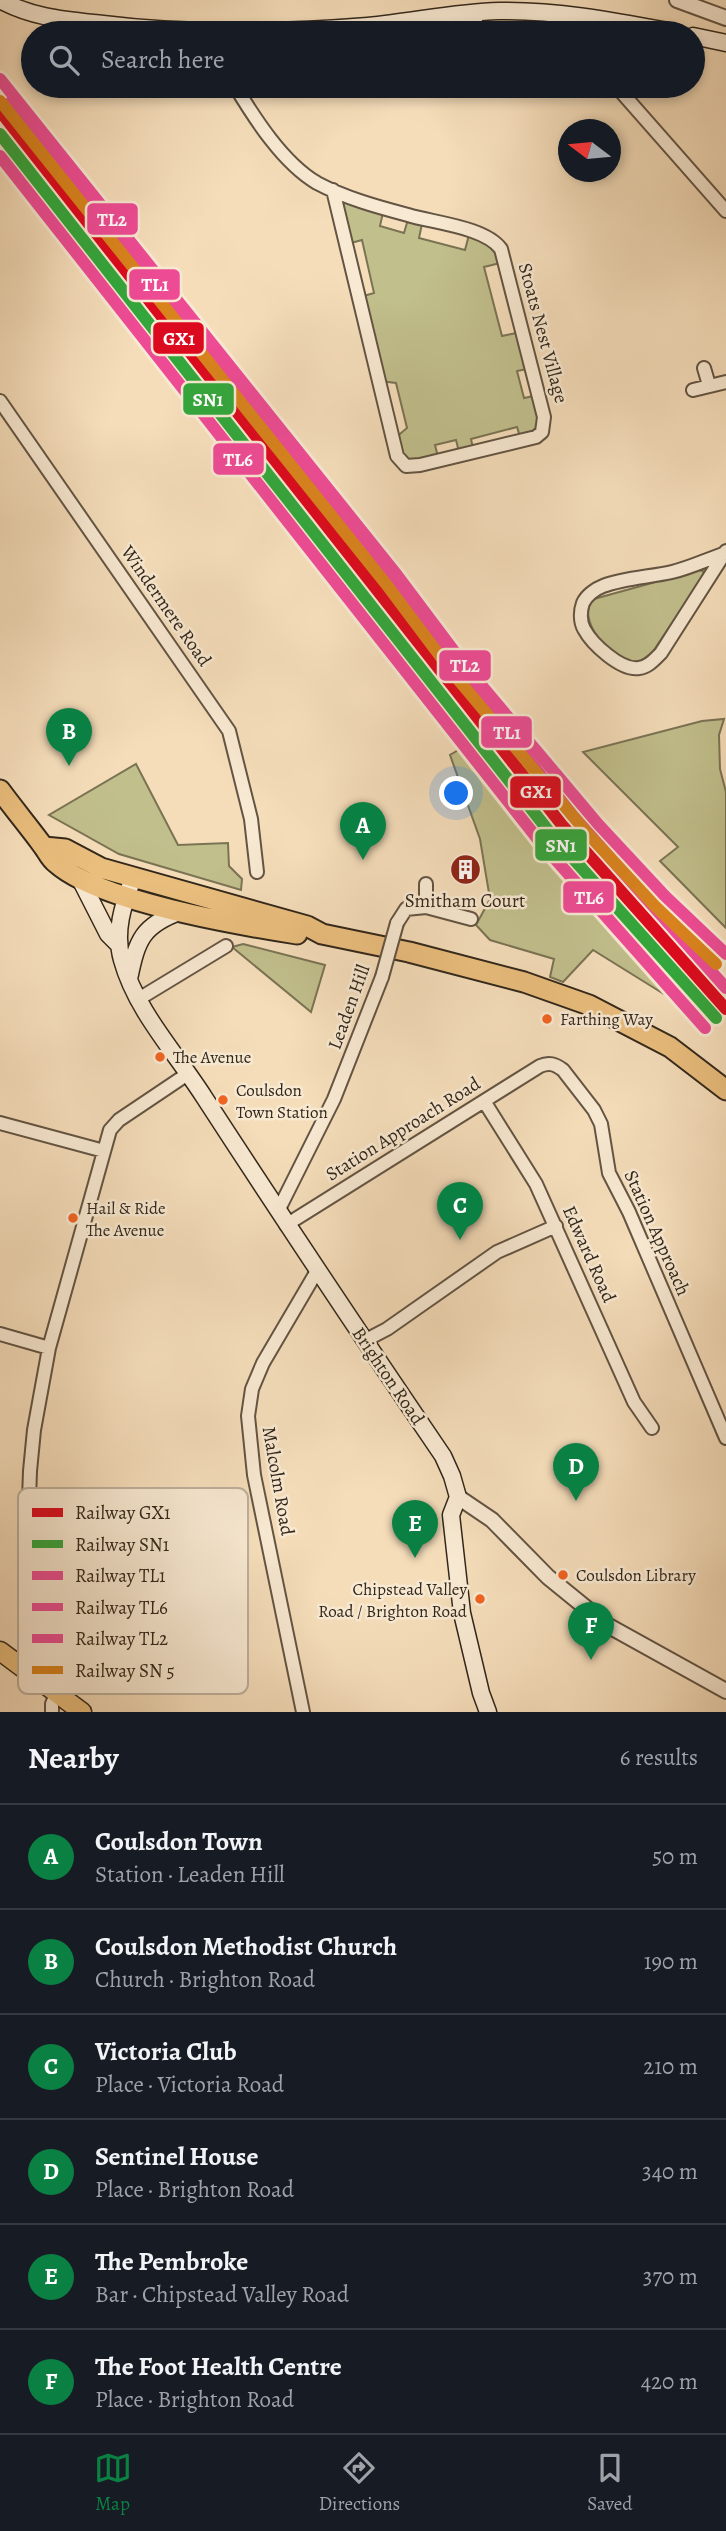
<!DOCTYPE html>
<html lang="en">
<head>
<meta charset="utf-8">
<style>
  :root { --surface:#171b24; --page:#20242c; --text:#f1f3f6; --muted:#9ea1a6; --line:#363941; --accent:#0b8043 }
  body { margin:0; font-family:Alegreya,serif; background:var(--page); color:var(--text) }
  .compass { position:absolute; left:558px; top:119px; width:63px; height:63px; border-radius:50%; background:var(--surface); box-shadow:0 4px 10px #0003; rotate:286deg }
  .you { position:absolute; left:457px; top:794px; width:24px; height:24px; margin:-18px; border:5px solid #fff; border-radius:50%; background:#1a73e8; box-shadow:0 0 0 10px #1a73e833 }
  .badge { display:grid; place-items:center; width:46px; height:46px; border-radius:50%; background:var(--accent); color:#fff; font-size:23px; font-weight:700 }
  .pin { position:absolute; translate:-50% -58px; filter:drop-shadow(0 2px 4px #0008) }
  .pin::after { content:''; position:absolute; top:37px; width:24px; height:21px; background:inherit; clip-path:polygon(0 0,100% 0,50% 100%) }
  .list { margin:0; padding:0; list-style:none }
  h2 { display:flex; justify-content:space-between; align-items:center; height:91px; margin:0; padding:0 28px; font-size:30px }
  h2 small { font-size:23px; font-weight:400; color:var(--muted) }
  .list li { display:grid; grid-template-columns:46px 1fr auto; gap:21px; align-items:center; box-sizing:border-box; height:105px; padding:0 28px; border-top:2px solid var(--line) }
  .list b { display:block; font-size:26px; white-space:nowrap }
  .list p { margin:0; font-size:23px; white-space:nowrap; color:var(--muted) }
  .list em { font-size:23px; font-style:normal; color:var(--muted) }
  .icon { flex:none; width:38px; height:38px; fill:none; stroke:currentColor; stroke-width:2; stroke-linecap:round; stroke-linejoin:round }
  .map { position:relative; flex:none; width:726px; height:1712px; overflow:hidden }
  .search { position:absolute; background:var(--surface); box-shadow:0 4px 10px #0003; left:21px; right:21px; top:21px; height:77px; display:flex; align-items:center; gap:18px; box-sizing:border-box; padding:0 24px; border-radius:38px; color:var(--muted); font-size:26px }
  .sheet { height:721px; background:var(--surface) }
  nav { display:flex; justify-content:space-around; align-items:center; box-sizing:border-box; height:98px; border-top:2px solid var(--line); background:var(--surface); font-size:19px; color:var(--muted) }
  nav a { display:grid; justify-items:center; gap:4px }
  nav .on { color:var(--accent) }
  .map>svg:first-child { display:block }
  .green { fill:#c1bf8c; stroke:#7a7354; stroke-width:2 }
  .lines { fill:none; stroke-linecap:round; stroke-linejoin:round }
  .minor-casing { stroke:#635443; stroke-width:16 }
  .tertiary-casing { stroke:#635443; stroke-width:18 }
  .secondary-casing { stroke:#32271b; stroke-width:19 }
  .primary-casing { stroke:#32271b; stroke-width:21 }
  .trunk-casing { stroke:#32271b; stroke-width:23 }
  .minor { stroke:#f8e9d2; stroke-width:12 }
  .tertiary { stroke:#f8e9d2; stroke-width:14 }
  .secondary { stroke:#f8e9d2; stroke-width:16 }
  .primary { stroke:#eabe7d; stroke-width:18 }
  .trunk { stroke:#eabe7d; stroke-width:19 }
  .minor-bridge-casing { stroke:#635443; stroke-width:16; stroke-linecap:butt }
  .minor-bridge { stroke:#f8e9d2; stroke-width:12 }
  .rail-1-casing { stroke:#f8e9d2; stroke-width:18 }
  .rail-2-casing { stroke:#f8e9d2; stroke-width:18 }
  .rail-3-casing { stroke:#f8e9d2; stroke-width:18 }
  .rail-4-casing { stroke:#f8e9d2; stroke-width:18 }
  .rail-5-casing { stroke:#f8e9d2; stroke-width:18 }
  .rail-6-casing { stroke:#f8e9d2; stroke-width:18 }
  .rail-1 { stroke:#dc0a1e; stroke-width:12 }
  .rail-2 { stroke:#33a73c; stroke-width:12 }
  .rail-3 { stroke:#ee4b95; stroke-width:12 }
  .rail-4 { stroke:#ee4b95; stroke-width:12 }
  .rail-5 { stroke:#ee4b95; stroke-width:12 }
  .rail-6 { stroke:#d9831d; stroke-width:12 }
  .bus-dot { fill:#f26522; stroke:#f8e9d2; stroke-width:2.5 }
  .labels { text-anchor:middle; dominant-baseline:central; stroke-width:5; stroke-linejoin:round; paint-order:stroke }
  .bus-label { font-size:17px; fill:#32271b; stroke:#f8e9d2; text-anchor:start }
  .street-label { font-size:19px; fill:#32271b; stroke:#f8e9d2 }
  .poi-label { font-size:19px; fill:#32271b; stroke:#f8e9d2 }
  .key { fill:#f8e9d2; stroke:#bdaf9b; stroke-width:2 }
  .key-label { font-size:19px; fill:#32271b }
  .line-badge { stroke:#f8e9d2; stroke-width:2.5 }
  .badge-label { font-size:19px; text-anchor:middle; font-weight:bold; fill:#fff }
</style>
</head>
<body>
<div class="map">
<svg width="726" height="1712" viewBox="0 0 726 1712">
  <rect width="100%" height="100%" fill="#f5ddba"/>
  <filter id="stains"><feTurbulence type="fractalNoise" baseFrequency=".00286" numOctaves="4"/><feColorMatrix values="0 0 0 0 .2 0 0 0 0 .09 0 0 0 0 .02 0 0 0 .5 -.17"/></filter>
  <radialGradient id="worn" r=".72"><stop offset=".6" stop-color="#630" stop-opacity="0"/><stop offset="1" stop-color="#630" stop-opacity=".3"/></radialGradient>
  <path class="green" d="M333,190L384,208L380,226L404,233L409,216L423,219L419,238L465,250L470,231L487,236L504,262L484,267L502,336L521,332L532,368L517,371L524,398L538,395L544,426L521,440L517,427L471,439L474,453L460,456L456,440L435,445L439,461L406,466L394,439L407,428L396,383L380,381L360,297L374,293L362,240L347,244Z
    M699,570L703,571L704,575L650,656C645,659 640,663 635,663C614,663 573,619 594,599Z
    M724,719L719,735L720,769L726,792V928L660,861L678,847L583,752L702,721Z
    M472,742L696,1014L593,950L563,982L550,977L554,959L490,940L476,925L490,899L480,839L450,755Z
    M136,764L178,845L228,843L229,866L242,879L241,890L119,854L49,815Z
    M243,944L325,965L311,1012L232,947Z"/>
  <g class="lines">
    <defs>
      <path id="minor" d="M557,13L571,33
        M472,33L478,12
        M235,86C255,119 283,163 317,183C345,198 378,207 408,215C434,223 485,227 501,249L544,417L542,432L536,437L420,465L406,466L397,456L333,190
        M616,86L726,211
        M704,368L709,385
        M693,390L726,382
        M0,401L229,731L251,819L257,872
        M723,554C706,560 689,568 672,572C650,577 624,578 603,586C595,589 586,596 583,603C580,611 580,622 584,629C592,644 621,671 639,668C648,667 654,660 661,653L726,551
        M426,907V884
        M397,923L406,909L426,907L471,919
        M137,1000L226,946
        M484,1101L536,1184L634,1402L652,1428
        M0,1123L104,1151
        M278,1211L334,1099L382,977
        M286,1225L540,1066C549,1062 555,1064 563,1070L594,1110L601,1124L609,1173L629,1212L726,1438
        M0,1334L49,1348
        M364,1341L387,1329L497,1252L556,1226
        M37,1679L27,1557L30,1471L34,1430L49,1348L110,1130L119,1120L189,1073
        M52,1712V1704L56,1694
        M303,1712L254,1475L248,1416L252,1389L263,1363L317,1271"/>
      <path id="tertiary" d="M677,0L726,18
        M458,1497L492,1520L548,1577L607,1625L726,1691"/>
      <path id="secondary" d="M0,0C33,18 66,20 103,24C190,35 280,33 368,26C412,22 455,12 499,11C560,10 619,22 678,33
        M693,36L726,43
        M79,877L108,934L119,945
        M133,878C123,905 114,932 122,960C136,1011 176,1053 204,1097C282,1217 362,1337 443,1456L452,1476L458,1497L451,1515L462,1613L481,1693L488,1712
        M129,979C137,940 142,925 182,911"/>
      <path id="primary" d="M0,1651L82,1712"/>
      <path id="trunk" d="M0,790C14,809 29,827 43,846C47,851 50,859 56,863C98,901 239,925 297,934
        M44,847L65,849L101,868L307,926L322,934L409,952L524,982L589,1005L670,1047L726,1090"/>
    </defs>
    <use href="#minor" class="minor-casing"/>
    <use href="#tertiary" class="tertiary-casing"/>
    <use href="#secondary" class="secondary-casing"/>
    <use href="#primary" class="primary-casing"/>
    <use href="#trunk" class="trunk-casing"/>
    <use href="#minor" class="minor"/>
    <use href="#tertiary" class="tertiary"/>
    <use href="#secondary" class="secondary"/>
    <use href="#primary" class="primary"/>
    <use href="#trunk" class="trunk"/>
    <defs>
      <path id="minor-bridge" d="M382,977L397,923"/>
    </defs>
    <use href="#minor-bridge" class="minor-bridge-casing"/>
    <use href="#minor-bridge" class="minor-bridge"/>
    <defs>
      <path id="rail-1" d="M0,111L562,825L726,1009"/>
      <path id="rail-2" d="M0,134L551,834L716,1018"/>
      <path id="rail-3" d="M11,102L573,816L726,988"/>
      <path id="rail-4" d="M0,156L540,842L705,1028"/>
      <path id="rail-5" d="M0,79L397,575L466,667L598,824L665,896L726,954"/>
      <path id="rail-6" d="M0,101L386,584L455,676L588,834L655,906L716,964"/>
    </defs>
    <use href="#rail-1" class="rail-1-casing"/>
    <use href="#rail-2" class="rail-2-casing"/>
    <use href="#rail-3" class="rail-3-casing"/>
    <use href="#rail-4" class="rail-4-casing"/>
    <use href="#rail-5" class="rail-5-casing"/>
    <use href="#rail-6" class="rail-6-casing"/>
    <use href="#rail-1" class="rail-1"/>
    <use href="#rail-2" class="rail-2"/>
    <use href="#rail-3" class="rail-3"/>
    <use href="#rail-4" class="rail-4"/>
    <use href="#rail-5" class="rail-5"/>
    <use href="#rail-6" class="rail-6"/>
  </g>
  <defs>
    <symbol id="building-disc" viewBox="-11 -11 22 22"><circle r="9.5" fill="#8f2418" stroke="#f8e9d2"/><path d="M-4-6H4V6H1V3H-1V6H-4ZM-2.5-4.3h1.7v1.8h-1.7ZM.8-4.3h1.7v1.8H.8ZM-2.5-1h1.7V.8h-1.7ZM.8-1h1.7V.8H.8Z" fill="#fff"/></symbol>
  </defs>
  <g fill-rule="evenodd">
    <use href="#building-disc" x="448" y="852" width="35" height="35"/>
  </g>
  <g class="bus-dot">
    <circle cx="547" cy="1019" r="6"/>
    <circle cx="160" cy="1057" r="6"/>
    <circle cx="223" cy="1100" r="6"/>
    <circle cx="73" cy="1218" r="6"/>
    <circle cx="563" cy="1575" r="6"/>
    <circle cx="480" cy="1599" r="6"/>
  </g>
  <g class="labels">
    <g class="bus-label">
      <text x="560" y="1019">Farthing Way</text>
      <text x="173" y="1057">The Avenue</text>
      <text x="236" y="1090">Coulsdon<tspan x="236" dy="22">Town Station</tspan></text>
      <text x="86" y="1208">Hail &amp; Ride<tspan x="86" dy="22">The Avenue</tspan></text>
      <text x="576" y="1575">Coulsdon Library</text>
      <text x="467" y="1589" text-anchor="end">Chipstead Valley<tspan x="467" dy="22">Road / Brighton Road</tspan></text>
    </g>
    <g class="street-label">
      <text transform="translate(543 333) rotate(75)">Stoats Nest Village</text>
      <text transform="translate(166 606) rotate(55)">Windermere Road</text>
      <text transform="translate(349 1007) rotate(-70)">Leaden Hill</text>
      <text transform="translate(403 1129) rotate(-32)">Station Approach Road</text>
      <text transform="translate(657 1233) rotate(66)">Station Approach</text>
      <text transform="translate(589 1254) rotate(66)">Edward Road</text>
      <text transform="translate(388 1376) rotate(56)">Brighton Road</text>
      <text transform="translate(278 1481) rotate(80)">Malcolm Road</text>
    </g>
    <g class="poi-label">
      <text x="465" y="901">Smitham Court</text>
    </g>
  </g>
  <rect x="18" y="1488" width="230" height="206" rx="10" class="key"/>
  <rect x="32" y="1508" width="31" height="9" fill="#dc0a1e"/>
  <rect x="32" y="1540" width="31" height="8" fill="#33a73c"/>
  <rect x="32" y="1571" width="31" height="9" fill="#ee4b95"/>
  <rect x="32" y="1603" width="31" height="8" fill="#ee4b95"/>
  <rect x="32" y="1634" width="31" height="9" fill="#ee4b95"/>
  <rect x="32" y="1666" width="31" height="8" fill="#d9831d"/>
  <g class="key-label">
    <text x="75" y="1519">Railway GX1</text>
    <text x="75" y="1551">Railway SN1</text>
    <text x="75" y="1582">Railway TL1</text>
    <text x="75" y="1614">Railway TL6</text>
    <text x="75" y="1645">Railway TL2</text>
    <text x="75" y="1677">Railway SN 5</text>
  </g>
  <g class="line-badge">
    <rect x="86" y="202" width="53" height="34" rx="7" fill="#ee4b95"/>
    <rect x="128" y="268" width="53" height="33" rx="7" fill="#ee4b95"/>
    <rect x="152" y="321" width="53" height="34" rx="7" fill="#dc0a1e"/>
    <rect x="182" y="382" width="53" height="34" rx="7" fill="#33a73c"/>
    <rect x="212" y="442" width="53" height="34" rx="7" fill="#ee4b95"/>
    <rect x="438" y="649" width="54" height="33" rx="7" fill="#ee4b95"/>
    <rect x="480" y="715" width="53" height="34" rx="7" fill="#ee4b95"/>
    <rect x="509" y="775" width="53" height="34" rx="7" fill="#dc0a1e"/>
    <rect x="534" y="828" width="54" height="34" rx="7" fill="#33a73c"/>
    <rect x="562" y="880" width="53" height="34" rx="7" fill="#ee4b95"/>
  </g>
  <g class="badge-label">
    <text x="112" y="226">TL2</text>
    <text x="155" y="291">TL1</text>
    <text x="179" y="345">GX1</text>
    <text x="208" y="406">SN1</text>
    <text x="238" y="466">TL6</text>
    <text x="465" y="672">TL2</text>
    <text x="507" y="739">TL1</text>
    <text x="536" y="798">GX1</text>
    <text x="561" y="852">SN1</text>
    <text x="589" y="904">TL6</text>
  </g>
  <rect width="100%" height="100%" filter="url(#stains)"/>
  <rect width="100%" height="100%" fill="url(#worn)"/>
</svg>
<svg class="compass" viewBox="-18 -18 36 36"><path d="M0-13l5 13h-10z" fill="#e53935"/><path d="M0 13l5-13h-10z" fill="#9ea1a6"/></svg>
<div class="you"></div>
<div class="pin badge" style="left:363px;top:860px">A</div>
<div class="pin badge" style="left:69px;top:766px">B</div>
<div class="pin badge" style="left:460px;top:1240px">C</div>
<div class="pin badge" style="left:576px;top:1501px">D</div>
<div class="pin badge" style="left:415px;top:1558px">E</div>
<div class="pin badge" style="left:591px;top:1660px">F</div>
<div class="search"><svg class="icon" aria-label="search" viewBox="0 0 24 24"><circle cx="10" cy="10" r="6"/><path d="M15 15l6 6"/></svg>Search here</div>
</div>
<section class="sheet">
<h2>Nearby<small>6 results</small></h2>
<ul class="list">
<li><span class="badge">A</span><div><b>Coulsdon Town</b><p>Station · Leaden Hill</p></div><em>50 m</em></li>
<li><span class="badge">B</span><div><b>Coulsdon Methodist Church</b><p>Church · Brighton Road</p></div><em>190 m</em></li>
<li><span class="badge">C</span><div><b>Victoria Club</b><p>Place · Victoria Road</p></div><em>210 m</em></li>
<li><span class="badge">D</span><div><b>Sentinel House</b><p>Place · Brighton Road</p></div><em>340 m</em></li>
<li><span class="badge">E</span><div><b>The Pembroke</b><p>Bar · Chipstead Valley Road</p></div><em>370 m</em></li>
<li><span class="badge">F</span><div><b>The Foot Health Centre</b><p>Place · Brighton Road</p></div><em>420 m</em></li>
</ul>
</section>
<nav>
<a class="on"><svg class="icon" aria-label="map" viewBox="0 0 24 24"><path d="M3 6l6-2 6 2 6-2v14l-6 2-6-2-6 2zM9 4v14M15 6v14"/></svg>Map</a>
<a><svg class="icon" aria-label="directions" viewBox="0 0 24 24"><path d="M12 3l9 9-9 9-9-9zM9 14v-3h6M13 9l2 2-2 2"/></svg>Directions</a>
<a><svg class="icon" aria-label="saved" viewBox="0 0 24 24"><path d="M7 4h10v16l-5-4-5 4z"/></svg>Saved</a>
</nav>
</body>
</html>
